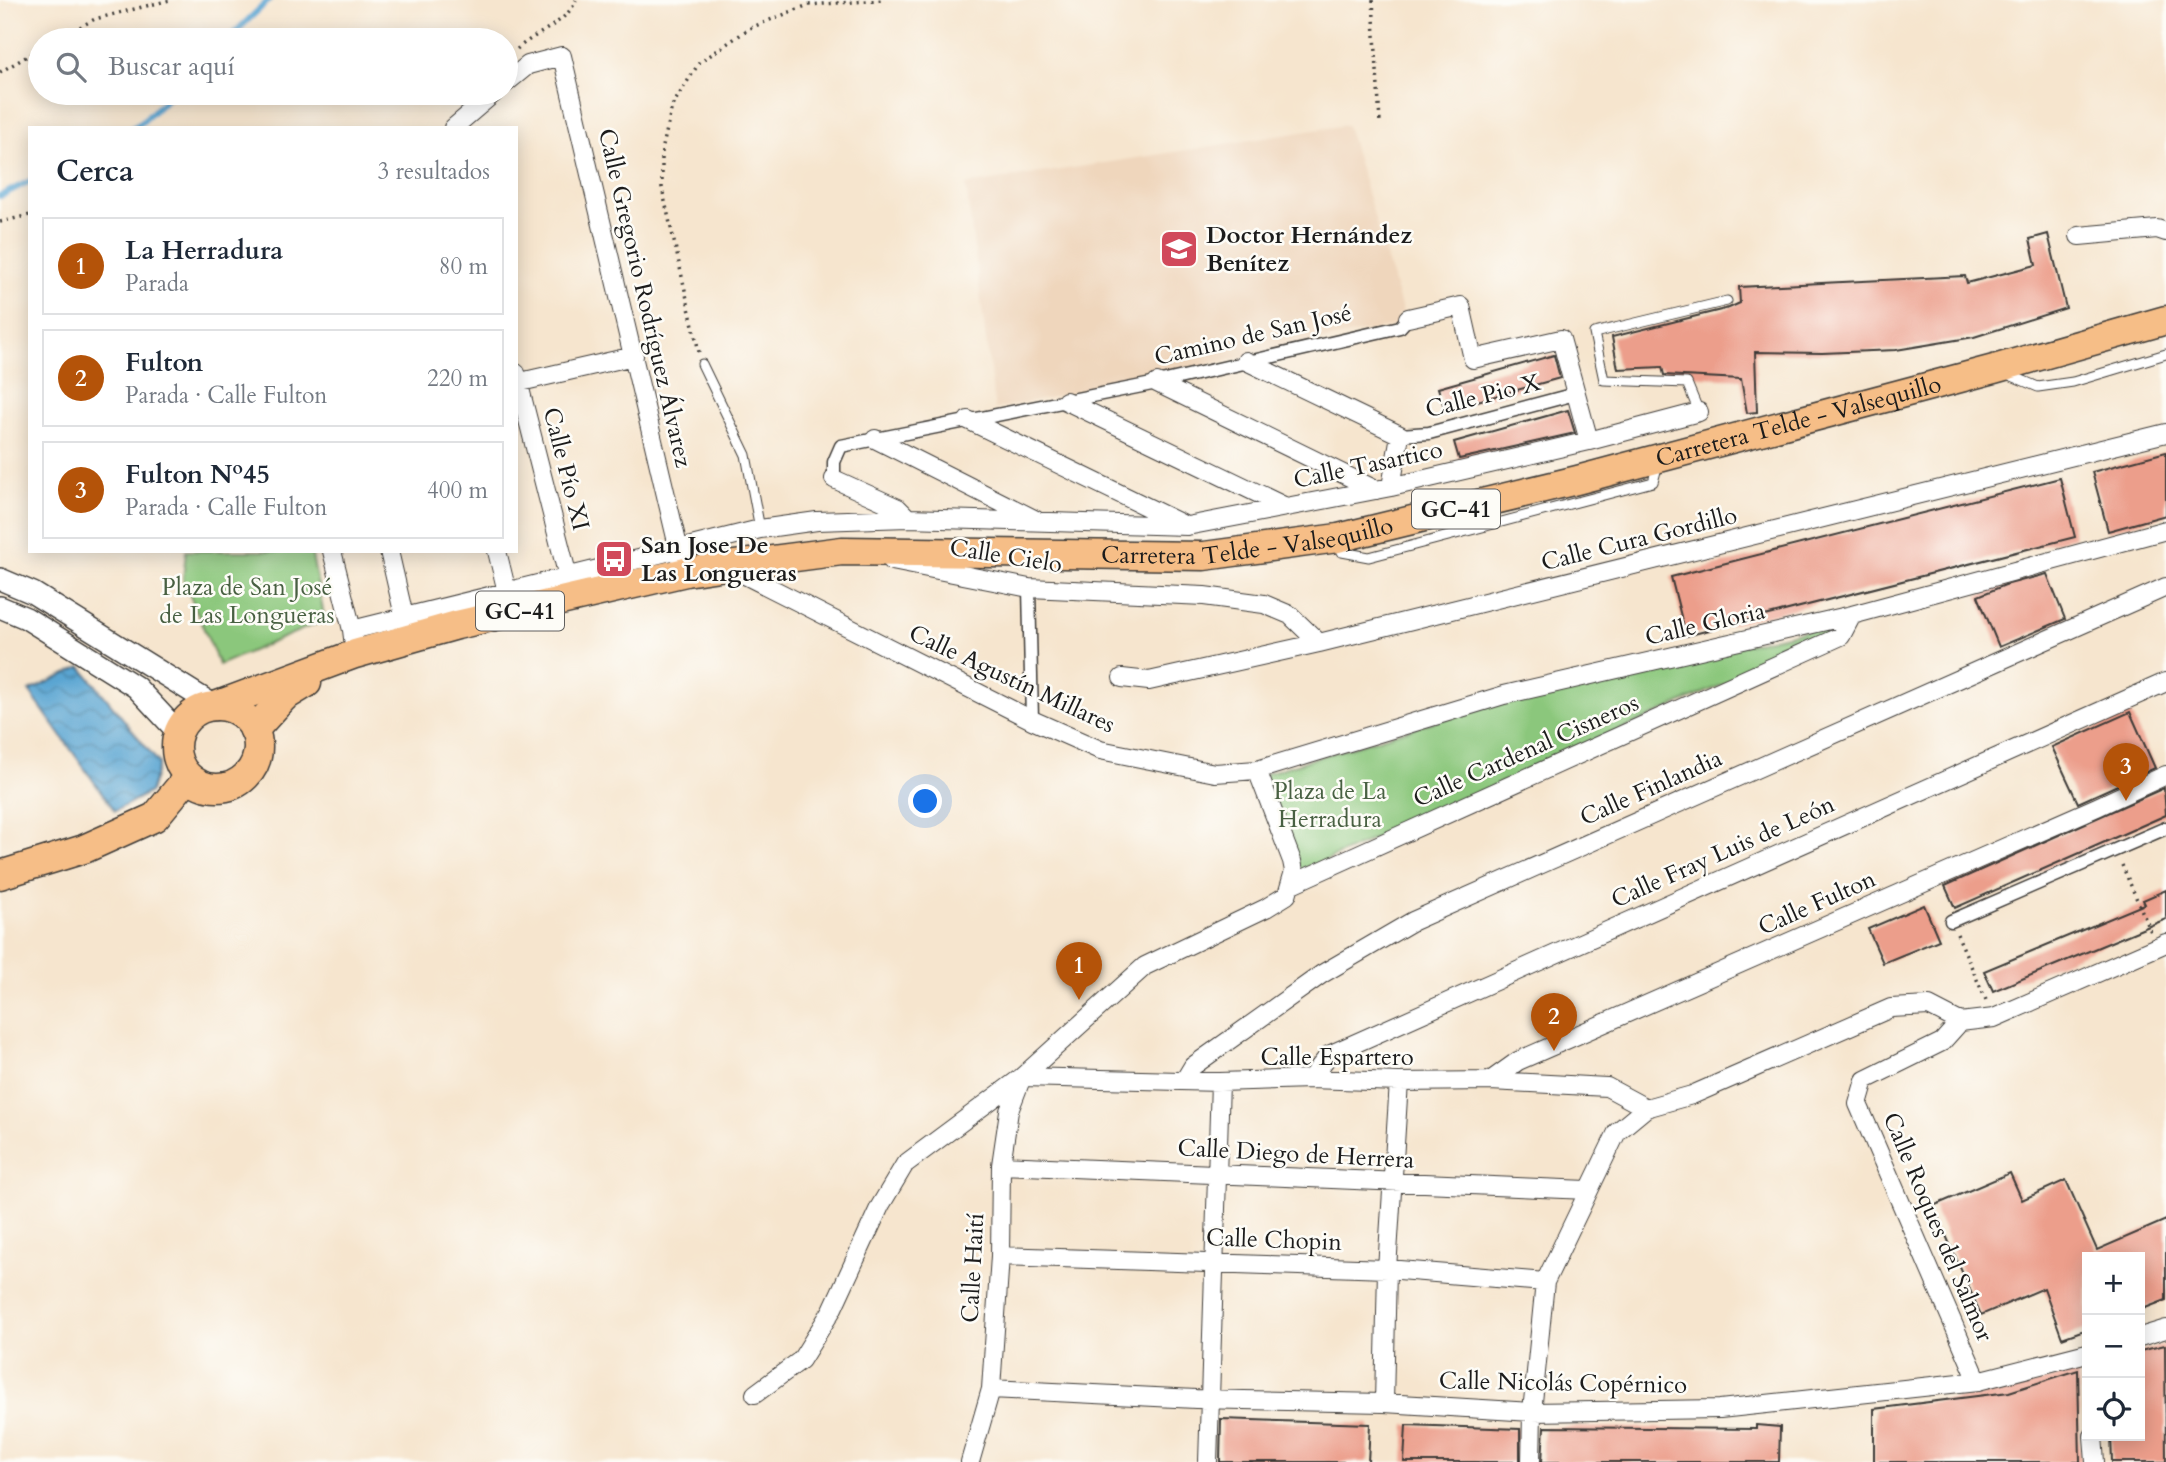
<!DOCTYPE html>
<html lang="es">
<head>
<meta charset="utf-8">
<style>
  :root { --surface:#fff; --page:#f6f6f7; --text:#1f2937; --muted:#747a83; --line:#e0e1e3; --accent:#b45309 }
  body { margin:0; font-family:Cardo,serif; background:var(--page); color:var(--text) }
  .controls { position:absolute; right:21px; bottom:21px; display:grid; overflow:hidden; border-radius:0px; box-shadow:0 4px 18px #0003 }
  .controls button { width:63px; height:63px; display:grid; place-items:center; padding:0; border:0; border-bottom:2px solid var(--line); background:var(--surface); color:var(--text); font:35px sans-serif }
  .you { position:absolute; left:926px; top:802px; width:24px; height:24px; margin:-18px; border:5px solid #fff; border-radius:50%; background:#1a73e8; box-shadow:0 0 0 10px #1a73e833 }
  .badge { display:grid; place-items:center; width:46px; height:46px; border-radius:50%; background:var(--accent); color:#fff; font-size:23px; font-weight:700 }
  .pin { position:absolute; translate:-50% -58px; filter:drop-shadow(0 2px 4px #0008) }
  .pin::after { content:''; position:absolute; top:37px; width:24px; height:21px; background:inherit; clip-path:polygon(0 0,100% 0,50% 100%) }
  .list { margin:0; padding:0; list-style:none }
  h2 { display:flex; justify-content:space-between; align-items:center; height:91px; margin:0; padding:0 28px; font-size:30px }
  h2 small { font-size:23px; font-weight:400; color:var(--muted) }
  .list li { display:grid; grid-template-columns:46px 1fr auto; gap:21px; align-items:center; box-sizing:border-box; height:98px; margin:0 14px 14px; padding:0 14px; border:2px solid var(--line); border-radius:0px }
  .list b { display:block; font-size:26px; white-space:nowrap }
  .list p { margin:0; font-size:23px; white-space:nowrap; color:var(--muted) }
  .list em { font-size:23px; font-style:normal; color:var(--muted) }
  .icon { flex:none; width:38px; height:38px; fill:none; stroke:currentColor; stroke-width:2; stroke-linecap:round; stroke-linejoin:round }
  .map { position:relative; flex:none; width:2166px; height:1462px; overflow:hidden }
  .search { position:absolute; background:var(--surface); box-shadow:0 4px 18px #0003; left:28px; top:28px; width:490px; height:77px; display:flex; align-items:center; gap:18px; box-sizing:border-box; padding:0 24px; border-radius:38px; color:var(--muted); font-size:26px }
  .panel { position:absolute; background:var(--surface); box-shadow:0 4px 18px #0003; left:28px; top:126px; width:490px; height:427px; border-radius:0px }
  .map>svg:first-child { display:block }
  .built { fill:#efd6bc }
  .park { fill:#8bc77c; stroke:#54724c; stroke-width:2 }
  .water { fill:url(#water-waves); stroke:#3b6077; stroke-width:2 }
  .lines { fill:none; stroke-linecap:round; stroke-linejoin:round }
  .stream { stroke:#5aa5d2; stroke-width:6 }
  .building { fill:#ec9e8b }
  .service-casing { stroke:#3d3a37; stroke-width:11 }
  .pedestrian-casing { stroke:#3d3a37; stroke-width:15 }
  .minor-casing { stroke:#3d3a37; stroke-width:20 }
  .tertiary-casing { stroke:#3d3a37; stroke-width:24 }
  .primary-casing { stroke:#3d3a37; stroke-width:31 }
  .path { stroke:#3d3a37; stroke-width:3.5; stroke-dasharray:2 5; stroke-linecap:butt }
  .service { stroke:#fff; stroke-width:9 }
  .pedestrian { stroke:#fff; stroke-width:12 }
  .minor { stroke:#fff; stroke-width:18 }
  .tertiary { stroke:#fff; stroke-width:21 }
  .primary { stroke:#f6be87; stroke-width:28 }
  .labels { text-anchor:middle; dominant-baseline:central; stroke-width:5; stroke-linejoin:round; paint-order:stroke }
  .shield { fill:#fdfcf7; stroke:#605f5e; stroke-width:2 }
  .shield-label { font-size:23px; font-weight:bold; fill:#1c1c1c }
  .poi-label { font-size:24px; font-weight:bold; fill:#1c1c1c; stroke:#fdfcf7; text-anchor:start }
  .street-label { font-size:24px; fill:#1c1c1c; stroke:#fdfcf7 }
  .park-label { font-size:24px; fill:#486042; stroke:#fdfcf7 }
</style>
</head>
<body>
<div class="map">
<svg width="2166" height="1462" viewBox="0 0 2166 1462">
  <defs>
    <pattern id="water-waves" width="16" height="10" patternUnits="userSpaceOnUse" patternTransform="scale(1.75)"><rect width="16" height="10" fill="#5aa5d2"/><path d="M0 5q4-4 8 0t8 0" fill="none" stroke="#4a86aa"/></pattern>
  </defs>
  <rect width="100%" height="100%" fill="#fdfcf7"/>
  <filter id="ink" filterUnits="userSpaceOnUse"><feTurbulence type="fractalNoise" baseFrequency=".0143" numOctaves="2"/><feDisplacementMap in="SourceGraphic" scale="14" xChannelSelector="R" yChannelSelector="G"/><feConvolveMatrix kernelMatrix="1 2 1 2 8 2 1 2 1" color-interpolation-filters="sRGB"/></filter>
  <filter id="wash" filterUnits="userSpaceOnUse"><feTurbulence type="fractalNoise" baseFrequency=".00686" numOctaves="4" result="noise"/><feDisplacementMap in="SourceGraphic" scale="28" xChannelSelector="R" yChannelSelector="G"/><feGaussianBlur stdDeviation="1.57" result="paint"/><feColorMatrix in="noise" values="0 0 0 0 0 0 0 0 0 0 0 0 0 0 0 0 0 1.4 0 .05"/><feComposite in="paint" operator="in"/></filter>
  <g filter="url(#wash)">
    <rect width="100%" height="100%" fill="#f6e5ce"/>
    <path class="built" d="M1347,125L1403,313L1397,315L1401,324L995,409L966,185Z"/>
    <path class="park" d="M186,551H311L325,620L219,665L183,579Z
      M1839,623L1837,634L1300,872L1264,774L1504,700Z"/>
    <path class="water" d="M81,667L159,763L150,792L115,811L29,691Z"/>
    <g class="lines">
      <path class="stream" d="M227,40L269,0
        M132,128L141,123L173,93
        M0,196L30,181"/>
    </g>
    <g id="blocks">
      <path class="building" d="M2048,234L2066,308L1974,337L1896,350L1822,353L1755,352L1757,412L1747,413L1741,379L1664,375L1662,367L1618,369L1612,337L1729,308L1740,303L1739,287L1965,276L1967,283L2036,265L2030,239Z
        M1554,355L1560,378L1445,410L1438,388Z
        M1568,410L1575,433L1459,459L1454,442Z
        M2166,452V515L2108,531L2092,472Z
        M2060,478L2075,537L1686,636L1671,577Z
        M2047,574L2065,619L1999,647L1978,596L2005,585Z
        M2130,712L2155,768L2078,803L2052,747Z
        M2164,788L2166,815L1955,908L1945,886Z
        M2166,890V919L1993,991L1984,971L2145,904L2143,900Z
        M1924,905L1939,940L1883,963L1868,929Z
        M2010,1173L2022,1200L2066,1180L2097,1250L2166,1220V1300L2140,1310V1257H2087V1329L2062,1338L2044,1288L1981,1315L1933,1206Z
        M2165,1345L2166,1462H2112L2111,1436H2140V1351Z
        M2078,1370L2080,1462H1874V1409L2009,1392Z
        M1221,1419L1370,1424L1368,1462H1220Z
        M1406,1425L1520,1429V1462H1404Z
        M1756,1425L1780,1427L1779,1462H1542L1544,1427L1756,1429Z"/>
    </g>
  </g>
  <g filter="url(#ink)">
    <use href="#blocks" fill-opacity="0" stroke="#3d3a37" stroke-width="2"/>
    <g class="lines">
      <defs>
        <path id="service" d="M702,364L746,455L760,529
          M2005,373L2038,387L2073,382L2166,354
          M1699,412L1687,383L1604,380L1594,333L1727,301
          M1339,543L1342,552L1369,557L1653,482L1658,464"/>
        <path id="pedestrian" d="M1400,435L1429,433L1575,394
          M834,479V462L841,446L1157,383L1400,327L1408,318
          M1029,588L1032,720
          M1951,921L2166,828"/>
        <path id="minor" d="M506,83L528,65L562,56L681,559
          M453,128L494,93
          M2079,236L2157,229L2166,232
          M1408,318L1461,306L1473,359L1561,339L1589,441
          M1246,361L1400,435L1391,487
          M516,373L568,577
          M516,383L634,356
          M1157,383L1376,490
          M1066,401L1286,507
          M968,420L1182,524
          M875,439L1036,520
          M834,479L898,508L908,518
          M332,551L352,630
          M389,551L404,616
          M497,551L507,592
          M892,561L1029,588L1204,596L1264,604L1290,615L1319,643
          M729,567L1032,720L1100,750L1215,773L1257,770L1292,861L1294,871L1287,895L1266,908L1145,966L1022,1077L905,1164L880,1206L832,1310L801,1360L755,1394
          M355,654L352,630L760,529L817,521L908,518L1187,526L1391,487L1589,441L1699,412
          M1122,678L1149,681L1319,643L2166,433
          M1257,770L1504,695L1852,615L2166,530
          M1292,884L1841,636L1852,615
          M1960,1022L1942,1042L1865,1080L1858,1104L1978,1381
          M1022,1077L1220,1082L1310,1079L1399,1082L1490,1081L1607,1087L1646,1108
          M1310,1079L1329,1055L2166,682
          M1184,1081L1193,1066L1322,974L1413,921L2166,587
          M1490,1081L1518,1061L2097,807L2166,775
          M1001,1165L1588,1190
          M1000,1256L1387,1269L1545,1282
          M2140,1337L2166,1329
          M991,1389L1196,1399L1384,1403L1532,1412L1720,1409L1978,1381L2087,1353
          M1384,1403L1387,1269L1399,1082
          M2093,1436L2095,1462
          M970,1462L991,1389L1000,1256L1001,1165L1009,1111L1022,1077
          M1208,1462L1220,1082
          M1531,1462L1532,1412L1545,1282L1617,1132L1646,1108L1692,1095L1891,1008L1929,1006L1960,1022L1994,1018L2166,943"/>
        <path id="tertiary" d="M0,579L33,593L215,706
          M0,607L26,618L136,687L178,732"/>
        <g id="primary">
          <path id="s1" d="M215,706L355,654L457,625L686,572L726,566L842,551L1204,556L1338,538L1577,480L1994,369L2166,320"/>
          <circle cx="217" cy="747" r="41"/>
          <path d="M254,730L284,697L307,683"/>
          <path d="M0,875L84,849L155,817L188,777"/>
        </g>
      </defs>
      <use href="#service" class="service-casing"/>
      <use href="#pedestrian" class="pedestrian-casing"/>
      <use href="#minor" class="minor-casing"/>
      <use href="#tertiary" class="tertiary-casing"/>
      <use href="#primary" class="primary-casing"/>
      <path class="path" d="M1373,0L1380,123
        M55,40L95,19L170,0
        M517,49C535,33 567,23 576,0
        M0,72L40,49
        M0,222L30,215
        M699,352L662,188V151L672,106L699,63L750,28L808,5L883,0
        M2122,865L2151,932
        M1957,934L1986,1000"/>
      <use href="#service" class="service"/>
      <use href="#pedestrian" class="pedestrian"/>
      <use href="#minor" class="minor"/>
      <use href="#tertiary" class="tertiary"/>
      <use href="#primary" class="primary"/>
    </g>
  </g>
  <defs>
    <symbol id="school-square" viewBox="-11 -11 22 22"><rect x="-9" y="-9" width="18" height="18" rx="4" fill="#d1495b" stroke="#fdfcf7"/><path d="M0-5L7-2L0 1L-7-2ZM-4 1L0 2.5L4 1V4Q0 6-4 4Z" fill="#fff"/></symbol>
    <symbol id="bus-square" viewBox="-11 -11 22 22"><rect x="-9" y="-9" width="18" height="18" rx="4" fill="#d1495b" stroke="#fdfcf7"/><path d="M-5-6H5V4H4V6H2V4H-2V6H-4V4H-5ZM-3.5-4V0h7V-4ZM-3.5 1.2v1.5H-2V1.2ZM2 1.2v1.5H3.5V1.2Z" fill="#fff"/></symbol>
  </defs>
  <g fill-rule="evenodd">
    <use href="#school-square" x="1157" y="227" width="44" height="44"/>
    <use href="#bus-square" x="592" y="537" width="44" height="44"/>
  </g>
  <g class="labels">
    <g class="shield">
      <rect x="1412" y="489.5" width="88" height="39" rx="5"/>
      <rect x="476" y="591.5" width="88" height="39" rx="5"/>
    </g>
    <g class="shield-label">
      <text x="1456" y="509">GC-41</text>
      <text x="520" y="611">GC-41</text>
    </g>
    <g class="poi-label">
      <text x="1206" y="235">Doctor Hernández<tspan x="1206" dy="28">Benítez</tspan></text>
      <text x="641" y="545">San Jose De<tspan x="641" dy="28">Las Longueras</tspan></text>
    </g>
    <g class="street-label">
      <text transform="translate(645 298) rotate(77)">Calle Gregorio Rodríguez Álvarez</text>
      <text transform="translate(1253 335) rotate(-13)">Camino de San José</text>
      <text transform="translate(1483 396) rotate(-14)">Calle Pio X</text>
      <text stroke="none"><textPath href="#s1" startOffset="1620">Carretera Telde - Valsequillo</textPath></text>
      <text transform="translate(1368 465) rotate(-12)">Calle Tasartico</text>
      <text transform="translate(566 469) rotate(76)">Calle Pío XI</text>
      <text stroke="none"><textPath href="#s1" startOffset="1054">Carretera Telde - Valsequillo</textPath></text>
      <text transform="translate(1639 539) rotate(-14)">Calle Cura Gordillo</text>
      <text transform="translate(1006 556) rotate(9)">Calle Cielo</text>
      <text transform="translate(1705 624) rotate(-13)">Calle Gloria</text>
      <text transform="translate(1012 679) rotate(25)">Calle Agustín Millares</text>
      <text transform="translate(1526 751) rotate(-24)">Calle Cardenal Cisneros</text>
      <text transform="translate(1651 788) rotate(-24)">Calle Finlandia</text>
      <text transform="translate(1723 852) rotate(-24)">Calle Fray Luis de León</text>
      <text transform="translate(1817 903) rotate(-24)">Calle Fulton</text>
      <text x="1337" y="1057">Calle Espartero</text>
      <text transform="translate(1296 1154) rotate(3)">Calle Diego de Herrera</text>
      <text transform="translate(1938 1227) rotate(67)">Calle Roques del Salmor</text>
      <text transform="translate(1274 1240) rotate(2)">Calle Chopin</text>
      <text transform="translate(973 1268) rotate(-87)">Calle Haití</text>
      <text transform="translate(1563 1383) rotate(1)">Calle Nicolás Copérnico</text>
    </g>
    <g class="park-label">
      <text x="247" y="587">Plaza de San José<tspan x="247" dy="28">de Las Longueras</tspan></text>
      <text x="1330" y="791">Plaza de La<tspan x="1330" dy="28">Herradura</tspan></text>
    </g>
  </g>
</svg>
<div class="controls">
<button>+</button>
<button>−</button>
<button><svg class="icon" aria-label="locate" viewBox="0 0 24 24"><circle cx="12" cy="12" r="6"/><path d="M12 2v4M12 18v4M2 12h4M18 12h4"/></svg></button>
</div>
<div class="you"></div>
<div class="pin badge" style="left:1079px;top:1000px">1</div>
<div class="pin badge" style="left:1554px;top:1051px">2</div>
<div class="pin badge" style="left:2126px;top:801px">3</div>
<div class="search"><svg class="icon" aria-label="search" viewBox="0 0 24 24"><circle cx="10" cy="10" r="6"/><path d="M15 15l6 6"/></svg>Buscar aquí</div>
<section class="panel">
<h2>Cerca<small>3 resultados</small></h2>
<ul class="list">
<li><span class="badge">1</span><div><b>La Herradura</b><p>Parada</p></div><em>80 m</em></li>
<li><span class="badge">2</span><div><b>Fulton</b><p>Parada · Calle Fulton</p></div><em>220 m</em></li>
<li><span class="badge">3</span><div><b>Fulton Nº45</b><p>Parada · Calle Fulton</p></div><em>400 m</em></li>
</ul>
</section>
</div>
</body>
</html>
